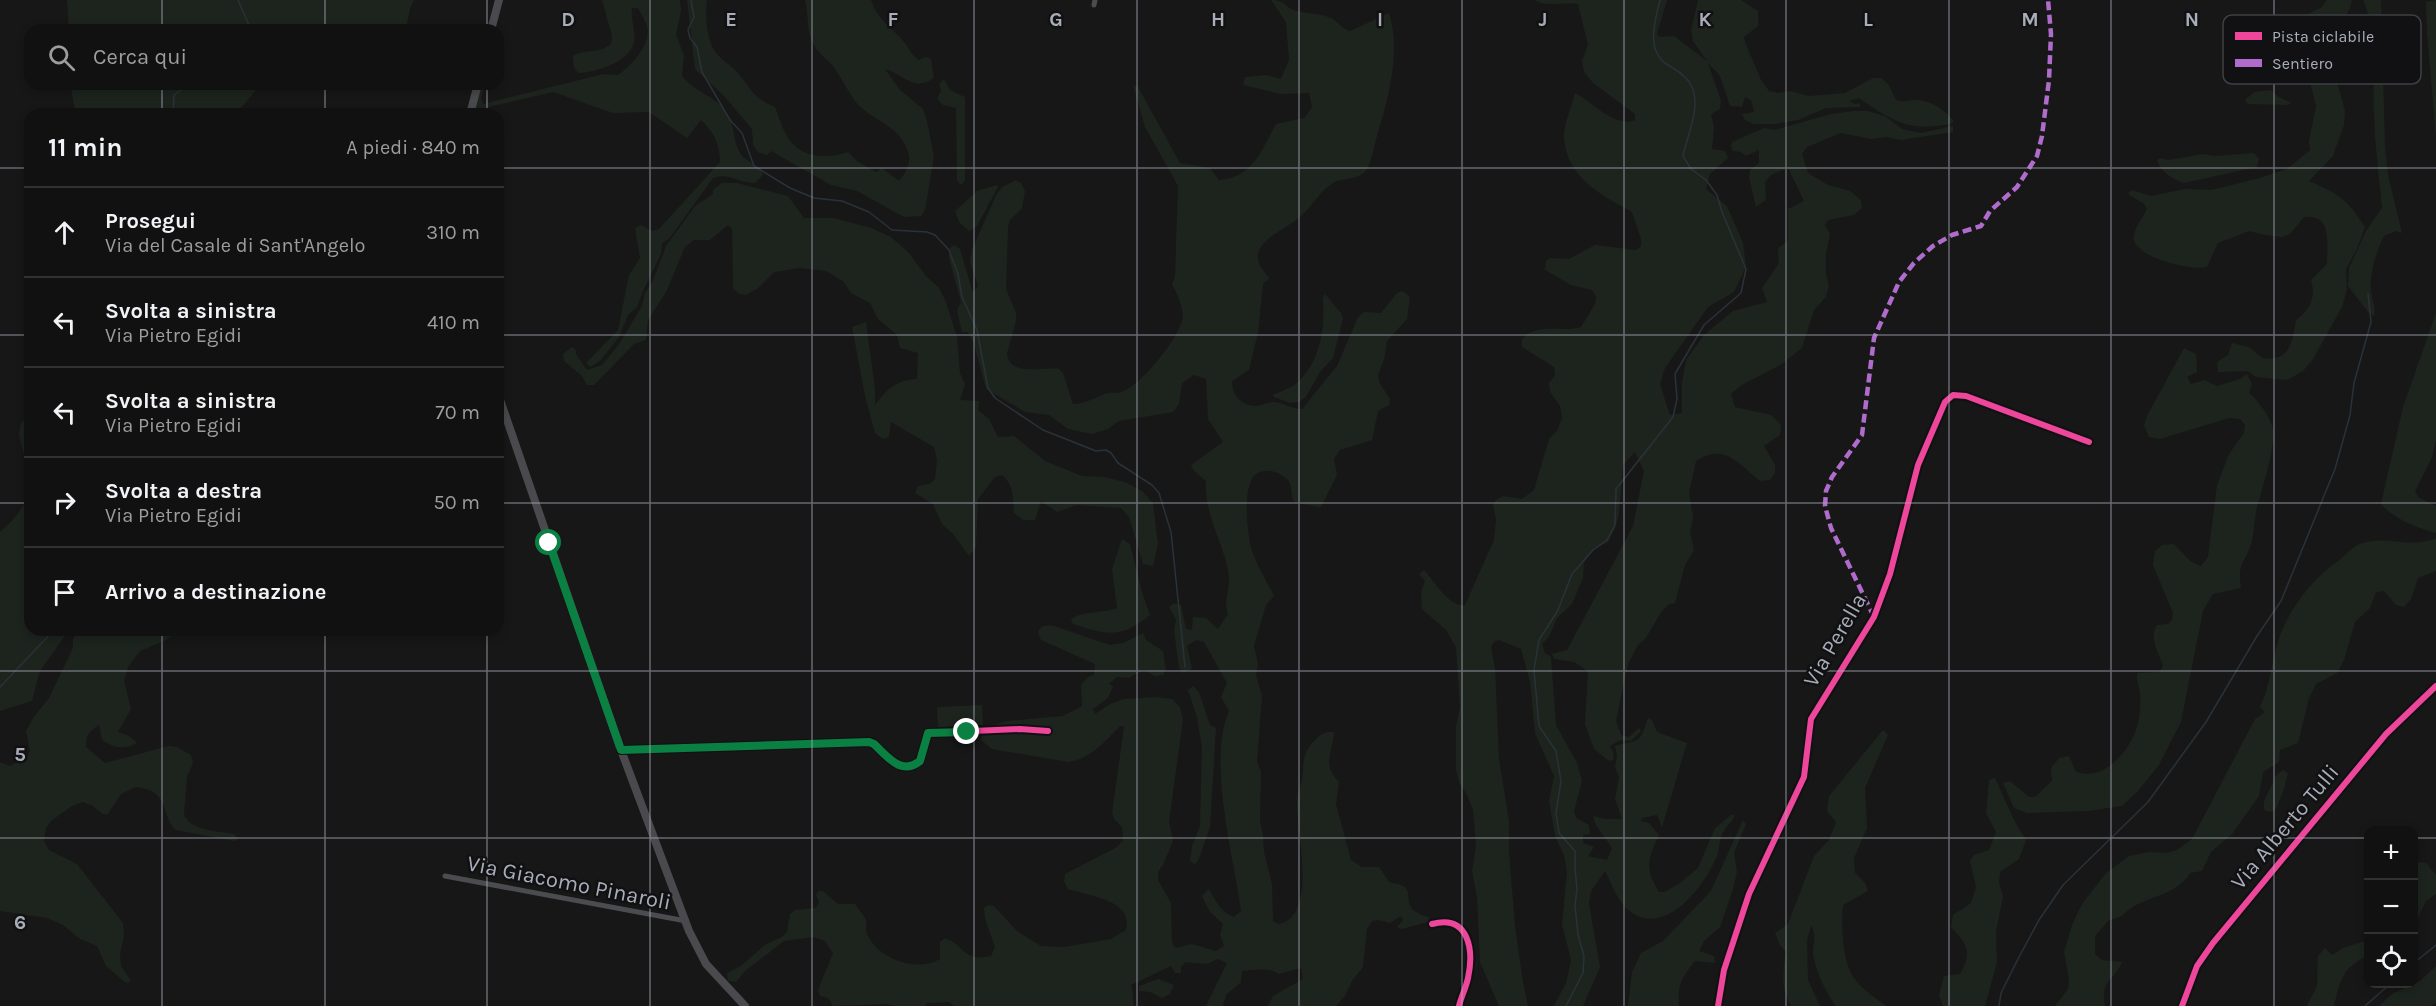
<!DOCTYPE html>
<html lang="it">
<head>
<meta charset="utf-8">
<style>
  :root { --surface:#111; --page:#1a1a1a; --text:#f1f3f6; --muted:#9c9d9f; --line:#303131 }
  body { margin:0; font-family:Karla,sans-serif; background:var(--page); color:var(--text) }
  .controls { position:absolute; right:18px; bottom:18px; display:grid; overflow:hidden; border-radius:12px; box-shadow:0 3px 9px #0003 }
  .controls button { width:54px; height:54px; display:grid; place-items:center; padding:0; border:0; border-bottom:2px solid var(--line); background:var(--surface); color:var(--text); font:30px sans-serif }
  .stop { position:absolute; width:18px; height:18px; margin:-14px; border:4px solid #0b8043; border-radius:50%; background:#fff }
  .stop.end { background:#0b8043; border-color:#fff; box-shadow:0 2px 6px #0008 }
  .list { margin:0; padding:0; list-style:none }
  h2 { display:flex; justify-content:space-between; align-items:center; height:78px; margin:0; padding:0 24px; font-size:26px }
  h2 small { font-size:20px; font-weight:400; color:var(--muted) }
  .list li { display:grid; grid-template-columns:39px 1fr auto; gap:18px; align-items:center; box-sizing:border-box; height:90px; padding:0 24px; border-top:2px solid var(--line) }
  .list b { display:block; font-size:22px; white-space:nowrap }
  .list p { margin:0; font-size:20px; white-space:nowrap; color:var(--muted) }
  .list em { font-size:20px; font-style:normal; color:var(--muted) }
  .icon { flex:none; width:33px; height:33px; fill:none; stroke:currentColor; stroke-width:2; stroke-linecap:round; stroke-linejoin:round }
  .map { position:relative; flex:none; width:2436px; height:1006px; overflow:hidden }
  .search { position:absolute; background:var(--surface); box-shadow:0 3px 9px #0003; left:24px; top:24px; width:480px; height:66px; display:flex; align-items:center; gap:15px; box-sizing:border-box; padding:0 21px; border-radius:18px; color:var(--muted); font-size:22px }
  .panel { position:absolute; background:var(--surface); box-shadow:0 3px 9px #0003; left:24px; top:108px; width:480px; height:528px; border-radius:18px }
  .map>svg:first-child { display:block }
  .green { fill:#1d241e }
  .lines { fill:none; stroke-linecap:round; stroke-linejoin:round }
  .stream { stroke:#2a3239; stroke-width:1.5 }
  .street { stroke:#4b4c50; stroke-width:5 }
  .secondary { stroke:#4a4a4e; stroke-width:8 }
  .quiet { stroke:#b06ccc; stroke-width:4.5; stroke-dasharray:9 4.5; stroke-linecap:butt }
  .cycleway-casing { stroke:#111113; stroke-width:10 }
  .cycleway { stroke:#ed469a; stroke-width:6 }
  .route { stroke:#0b8043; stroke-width:8 }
  .grid { fill:none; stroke:#a8adb8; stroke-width:1.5; stroke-opacity:0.55 }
  .labels { text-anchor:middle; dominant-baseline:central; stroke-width:5; stroke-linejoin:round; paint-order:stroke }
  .street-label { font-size:22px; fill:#a8adb8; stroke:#111113 }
  .key { fill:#111113; stroke:#3e4045; stroke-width:1.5 }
  .key-label { font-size:16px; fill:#a8adb8 }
  .grid-label { font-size:20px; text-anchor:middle; font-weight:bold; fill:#a8adb8; stroke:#111113; stroke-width:5; stroke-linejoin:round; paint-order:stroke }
</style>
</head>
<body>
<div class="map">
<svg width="2436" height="1006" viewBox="0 0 2436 1006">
  <rect width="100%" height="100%" fill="#171717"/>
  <path class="green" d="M67,0H414C407,12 410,20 404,30H365L360,28L350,30L299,28L295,30H69Z
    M602,0H680L681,11L676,35L684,55L682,76C695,93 715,95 727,113C735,125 733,142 740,153C746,163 760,163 763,175L755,183C739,183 729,172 713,178L669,239L662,243L661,254L643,291L637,307L628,315L619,337L600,361L590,367L586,363L618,330L629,275L640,258L635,228L641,225L652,231L659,229L720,162C720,145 714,132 701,120L687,138L649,112L613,113L553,92L480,109L479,114H473L480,84H487L481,97L483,104L603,74L618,75C631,66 652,44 647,26C645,20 641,14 638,8H632C630,19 636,30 634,42C630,62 595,73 578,73L574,67L573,56C587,48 597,55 611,44L612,36Z
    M687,0H707C705,15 706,42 717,54C723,61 732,66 738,73C753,91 752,97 775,107C779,116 781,126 786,134C799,159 825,159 848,152L857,161L876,172L882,168L899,181C905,174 910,166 909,156C902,124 873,123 855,101C847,90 841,77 833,66C827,59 818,53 814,45C806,32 809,15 805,0H871C880,25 894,27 907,46C911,52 912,55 919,60L926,57L931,59L934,78C913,92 905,75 885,69L900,90L923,109L927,121L934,157L925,210L921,216L904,217L857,191L831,185L771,151L767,155L758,152L753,145L752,129L724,96L695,69Z
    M1271,0C1287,0 1285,9 1297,11C1308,14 1320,13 1331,18C1339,22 1339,27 1350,31L1389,13C1402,54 1387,103 1375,143C1373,151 1371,162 1367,169C1359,182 1340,176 1330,185C1319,193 1312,206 1302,215C1285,232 1236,245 1269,277L1268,280L1263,283L1258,333L1249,370L1232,381C1232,394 1240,405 1255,406C1261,406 1268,402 1274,402C1285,403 1290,409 1302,409L1337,366L1358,317L1364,312L1381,313L1397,293L1403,291L1410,297L1407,319L1387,341L1384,360L1378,375L1379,382L1390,399L1389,405L1378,411L1372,440L1340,450L1334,459L1337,475L1321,507L1295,503C1289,495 1294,485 1286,478C1279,472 1270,469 1260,472C1240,477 1247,538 1253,554C1259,569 1267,582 1274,596L1266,605L1254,646L1258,664L1256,675L1262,696L1257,762L1261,772L1260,821L1263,835L1264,852L1272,884L1273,921L1278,924C1319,918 1296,828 1297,801C1297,794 1301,786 1302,779C1304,763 1302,753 1314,741C1320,735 1325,731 1334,732C1333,754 1321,764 1339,782L1336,804L1351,860L1362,867H1379L1389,882C1393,883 1400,884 1403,886C1416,894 1397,909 1429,917L1428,922L1402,929L1397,927L1403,920L1401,916L1390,923L1379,920L1372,921L1367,929L1363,967L1352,981L1345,996L1336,1006H1268L1273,996L1303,979L1301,968L1279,974C1269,967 1254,970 1242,971L1241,982L1226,995L1223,1006H1206L1227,963L1218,959L1207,964L1185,962L1181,967V973H1175L1171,966L1131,985C1134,992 1132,998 1134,1006H954L949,1002L927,1003L925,1006H895L887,1004L833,1006L828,998L820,996L818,990L833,953L825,941L813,937L784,941L745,971L736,982L728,981L727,973L741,966L766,944L782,937L787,932L790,914L795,910L816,908L819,902L816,895L818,891H823L838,904H855C858,909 864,915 866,920C867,924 865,930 867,934C878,959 917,973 940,959V942L945,938C966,946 963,962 991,956L995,947L985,919L984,908L988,905L994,906L1018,932L1041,946L1064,947L1111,939L1126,930C1134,900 1089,896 1068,889L1064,881L1065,874L1117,847L1123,840L1122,827L1114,819L1112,813L1124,727L1120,726C1104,742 1091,759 1068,762L992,749L981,740L983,728L1007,721L1063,716L1082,706L1081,685L1088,677L1094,675L1095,664L1041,640L1038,632C1041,625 1047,625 1054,626L1110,645L1123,643L1143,633L1146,640L1163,651L1166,669L1163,675L1155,676L1144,670L1129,678L1117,677L1109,684L1113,686L1108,698L1093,709L1095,714L1110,704L1124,699L1155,697L1172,699L1180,707L1183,719L1169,822L1173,841L1163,865L1158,872V880L1171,903L1172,942L1175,948L1192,944L1216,951L1224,946L1220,935L1223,924L1210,912L1202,896L1209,889C1214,899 1223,914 1234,917L1241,911C1234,857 1207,761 1229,711L1221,697L1227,683L1204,642L1196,640L1187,646L1192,669L1183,673L1179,668L1174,630L1176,620L1169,607L1174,603L1181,605L1186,629L1192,630L1193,617L1206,618L1218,629L1228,614C1223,600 1230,590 1229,577C1225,544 1204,517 1206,481L1194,471L1191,465L1223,442L1208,419L1206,379L1194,375L1182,383L1179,404L1173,412L1119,421L1108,429L1092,434L1068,429L1049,415L1025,412L986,389L974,344L968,332H962L957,310L961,302L949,258L950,248L954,245L960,249L973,293L978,286L970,262L972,250L996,195L1002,187L1016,180L1021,183L1025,191L1022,208L1010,220L1008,227L1006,289L1016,313V321L1007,353C1010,378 1042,366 1059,369L1063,373L1073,404C1086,404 1095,397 1108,393C1112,392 1117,394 1121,392C1139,388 1183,334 1183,315C1182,305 1177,293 1172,284L1175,276L1178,186L1145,127L1133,85L1138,87L1180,163L1210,168L1219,180C1253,177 1261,151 1276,124L1304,118L1312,107L1309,93L1281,94L1243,85L1245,77L1266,75L1281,79L1289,60L1286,22Z
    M1534,0H1667L1657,34L1660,37L1674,36L1707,61L1693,41L1691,30L1698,0H1741L1758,11V26L1744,37L1745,42L1761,80L1769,91L1778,93L1791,91L1808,96L1845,93L1873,78H1881L1888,84L1896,100C1904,103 1907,100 1916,100C1928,99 1948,111 1954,122C1949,125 1943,125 1936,126C1904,130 1885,116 1859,98L1849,101L1855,104L1859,103L1861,107L1826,108L1798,120L1775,124H1754L1745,120L1742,114L1754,112L1751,100L1745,97L1742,107L1730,106L1720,76L1708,63L1721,101L1720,109L1711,114L1714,128L1712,149L1725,151L1728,158L1710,174L1706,189L1727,206L1743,243L1746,267L1734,292L1708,307L1665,368L1660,384L1670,415L1682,413V382L1686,360L1704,335L1733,311L1767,302L1762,288L1779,263L1778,248L1788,241V209L1804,201L1788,168L1771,175L1765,182L1766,200L1756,207L1749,177L1750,170L1759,163V150L1746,156L1741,152L1733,151L1731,147L1732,142L1764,128L1774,130L1831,114L1854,111H1867L1885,116L1902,129L1921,133L1953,126V132L1901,140L1886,137L1871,139L1841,133L1807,147L1802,154L1808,173L1828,185L1850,191L1861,200L1862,208L1854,215L1828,220L1825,225L1830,234L1826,254V274L1829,286L1826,297L1814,310L1802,348L1782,364L1740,386L1731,394L1735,407L1771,415L1781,425L1780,435L1764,446L1775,465V473L1770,480L1760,481C1739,464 1724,442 1696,461L1689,493L1693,517L1690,533L1694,550L1685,565L1675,603L1668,605L1661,612L1646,638L1638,645L1628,664L1616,721L1621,735L1629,737L1639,728L1641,731L1631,741L1621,740L1610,746L1614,754L1613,760L1609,761L1594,749L1585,724L1588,671L1574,662L1554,659L1552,654L1567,650L1633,526L1644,471L1635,452L1623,465L1619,514L1615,528L1608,542L1591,551L1584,563L1583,578L1572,604L1557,618L1549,637L1542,644L1545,653L1551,657L1556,725L1577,763L1582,781L1574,811L1576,818L1589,825L1590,834L1583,835V843L1594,847L1588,856L1607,860L1612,848L1596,825L1593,816L1605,819H1622L1615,799L1619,777L1615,767L1617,756L1615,746C1639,739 1639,746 1648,718L1652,720L1657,732L1687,743L1662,827L1657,815L1642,818L1641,821L1649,823L1659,835C1648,859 1644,868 1659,892H1665L1680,883L1698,868L1715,828L1731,815H1735C1732,823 1726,826 1722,834C1719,840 1720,849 1717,856C1704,888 1661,943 1625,907C1615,896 1611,882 1605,871L1591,891L1589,904L1600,967L1583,1006H1554L1566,983L1571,960L1562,924L1567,872L1564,855L1555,836L1549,801L1554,776L1535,733L1530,682L1521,649L1499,640L1494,642L1491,647L1495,668L1499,759L1509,821V852L1515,926L1523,982L1528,1006H1499L1480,962L1477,897L1472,871L1476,846L1473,810L1467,795L1459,782L1456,769V727L1460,707L1456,647L1446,630L1422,609L1421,592L1425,581L1419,574L1424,570C1434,581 1450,608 1465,605L1494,540L1496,519L1493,506L1495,501L1503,496L1522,499L1534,490L1549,439L1557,431L1562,418L1560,406L1550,392L1549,383L1555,375L1554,367L1522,347V339C1538,322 1560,333 1581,327L1595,304L1596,296L1592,290L1571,285L1545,270L1546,261L1550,258L1569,259L1595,245L1636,250L1641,246V239L1632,212C1601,195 1567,178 1564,138C1563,125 1572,106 1575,93C1593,102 1614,128 1635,120V114L1593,83L1584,72L1582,61L1588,45L1578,4C1563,1 1548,8 1534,0Z
    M2327,0H2352L2350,8L2331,44L2330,57L2345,111L2344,125L2333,156L2309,181C2340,195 2346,198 2365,227L2357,249L2346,269L2347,290L2342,307L2313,359L2303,371L2287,380L2256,377L2248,371L2218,372L2217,362L2228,355L2232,343L2249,347L2262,358C2291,362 2292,342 2296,320C2311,310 2316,296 2311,280L2327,264C2327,244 2333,214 2304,217L2290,234L2282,237L2265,235L2249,231L2218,243L2207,267C2191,271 2138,258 2134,240C2132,230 2143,218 2147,209L2144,204L2128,194L2131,190L2151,196L2185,189L2211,190L2260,178L2287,169L2310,150L2309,141L2316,106L2306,67L2311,45C2305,37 2295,34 2291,25L2293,22L2322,7Z
    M2363,0H2381L2385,147L2388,175L2402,233L2396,231L2384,236C2376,252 2369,274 2371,292C2372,301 2376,307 2374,316L2369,313L2348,286L2349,268L2366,231L2382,208C2379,177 2375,146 2374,115C2372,77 2379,35 2363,0Z
    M2436,0V137L2427,32L2426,2Z
    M944,79L950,90L965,97V181L961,185L957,180L956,108L943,105L937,99L941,91L939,84Z
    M70,84H261L236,114H76Z
    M2271,90L2277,96L2291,103L2288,105L2248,104L2245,100L2254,92Z
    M2254,153L2259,159L2257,167L2184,183C2173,180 2160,171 2157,160L2160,158L2168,160L2203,154L2215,156Z
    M722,183H737L788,196L804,218H834L871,228L891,237L909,253L926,276L939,288L946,302L957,337L960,373L965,384L960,400L979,401L978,410L989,419L998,437L1014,436L1045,461L1082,476L1104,477L1125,482L1142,491L1153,503L1158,544L1153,566L1143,564L1129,517L1121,508L1077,505L1057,512L1041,501L1035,520H1023L1014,513C1013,497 1014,485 1002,475L995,477L978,499L976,547L969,556L953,534L942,524L933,504L915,493L918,486L930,484L935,479L937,460L934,447L891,422L889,437L883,439L875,433L865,396L852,327L866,322L875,389V405C887,389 896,380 917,379L918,353L900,348L897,335L878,319L870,303L851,293L844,282L826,271L800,268L774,272L757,289L746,295L739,294L733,288L732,229L728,225L710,240H694L685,247L666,292L648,320L646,340L634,344L594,385H587L582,376L564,361L563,354L572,347L576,350V354L587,370L602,365L619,344L642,306L645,293L652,283L666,246L695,206L713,194V190Z
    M997,185L998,187L977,226L969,231L959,222L955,211L977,191Z
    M1325,294L1341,313L1343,318L1333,358L1320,372L1306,397L1299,402L1290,403L1274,397L1273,395C1281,391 1292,388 1298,382C1321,361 1325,326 1323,298Z
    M2436,313V439L2432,457L2415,491L2418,497L2436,506V533C2418,528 2393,519 2381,504L2403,407Z
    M2184,348L2196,354L2197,372L2187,377L2191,384L2204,380L2217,386L2240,379L2247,374L2252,384L2249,393C2257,399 2272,419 2273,430C2275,452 2261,490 2256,512C2254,522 2254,534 2251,544C2245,564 2237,562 2241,588L2213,594L2203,611L2181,722L2159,765L2138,791L2122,806L2088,811L2027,813L2014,808L2003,783L2010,781L2029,797H2035L2052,781L2051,768L2059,758L2069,756L2076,772C2089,776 2100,773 2111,765C2133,747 2142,723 2140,695C2140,687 2135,680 2138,673L2160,672L2163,665C2158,652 2149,637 2157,625L2168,624L2172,620L2173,613L2153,565L2155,551L2162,545L2174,544L2190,561L2201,566L2208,557L2217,485L2229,454L2244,433L2245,425L2240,419L2229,418L2160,439L2149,437L2144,425L2147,416Z
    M30,411V480L19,434L21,424Z
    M30,488V630H69L40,671L32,701L0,711V532C14,520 26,506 30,488Z
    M2436,538V571L2418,578L2411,599L2404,607L2396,605L2384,591L2376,592L2370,608L2355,622L2344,660L2337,673L2316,684L2309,698L2298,743L2280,750L2279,762L2263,772L2259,796L2232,834L2211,852L2202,871L2190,873C2178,894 2153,895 2133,907C2121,914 2126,917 2109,920L2095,936V954L2102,960L2122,962C2113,983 2100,979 2105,1006H2055L2068,989L2069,979L2064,952L2072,925L2082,904L2106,873L2129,856L2149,852L2166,853L2177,850L2192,839L2255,719L2265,712L2260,707C2269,688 2271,669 2276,649C2284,615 2310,580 2338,561C2345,556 2353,546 2360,544C2387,534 2406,550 2436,538Z
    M1122,539L1130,544L1142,592L1150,615C1121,639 1107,635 1073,624L1071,620C1081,610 1102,614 1117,608L1112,569Z
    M79,630H180L166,640L140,651L128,667L124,681L131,709L118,732L129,736L137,743C124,750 114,748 102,740L99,725C89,731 86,734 86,747L105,763L169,746L177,747L191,755L193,763L187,777L184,814C189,831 219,831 234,834L238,839L234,841L176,830C160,816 172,791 136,787L121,794L108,814H103L93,806L83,802L72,806L51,821L46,828L44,841L49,850L77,864L123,923L124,936L120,954L121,966L131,981L126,983L106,966L97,946L80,939L63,925L47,918L0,911V762L10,766L27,757L30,751L26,731L33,718L49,698L73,648V639Z
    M1193,686L1199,692L1210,725L1216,728L1210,827L1198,861L1195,864L1190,861L1192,846L1200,826L1202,747L1197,717L1188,690Z
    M982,705L983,725L938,727L937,707Z
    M1883,730L1888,735L1865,788L1867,828L1854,858L1855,873L1866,884L1868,891L1843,905C1841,924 1842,961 1854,978C1861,989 1876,998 1886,1006H1836C1826,993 1815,970 1813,953C1813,944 1817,933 1811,926L1807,940L1808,980L1820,1006H1791C1780,988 1783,972 1786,952L1780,945L1775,933L1788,924L1814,856L1829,840L1836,822L1827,811L1829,796Z
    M2283,770L2288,773L2284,789L2277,807L2272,812L2265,811C2260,799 2272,790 2275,776Z
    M1995,778C2006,801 2012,819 2026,840L2019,859L2000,872L1999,883L2003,896L1996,932L1997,962L1985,1006H1943L1939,995L1944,976L1960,974C1973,952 1967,944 1951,927L1953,915L1971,903L1976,887L1970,861L1974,855L1989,850L1996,832L1986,813L1989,780Z
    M1743,820L1746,824L1734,853L1737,872L1733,889L1720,927L1704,941L1699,951L1714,956L1715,963L1695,961C1682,977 1677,985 1679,1006H1628L1632,972L1641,953L1663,941L1711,891Z
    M2418,862L2426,863L2436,875V894L2426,901L2414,926V868Z
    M2368,940V956C2342,967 2340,981 2334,1006H2307L2317,986L2318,956L2325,948L2332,955L2343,948Z
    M2436,966V1003L2430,1006H2379L2392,994L2420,981Z
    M1158,979L1174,985L1170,994L1162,998L1150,992L1139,991V986Z"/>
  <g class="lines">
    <path class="stream" d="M238,0L249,25L246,30
      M691,0L694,17L688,30L690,38L697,47L702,72L730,120L742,133L754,166L790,188L814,198L842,201L869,212L892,230L927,232L935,235L949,250L958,274L962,297L977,330L988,388L995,398L1043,430L1096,451L1106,450L1111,453L1118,463L1152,485L1159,493L1171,532L1185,667
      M173,114L174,95L189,84
      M53,631L99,632L109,630
      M0,687L54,630
      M2414,963L2436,945
      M1566,1006L1583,973L1584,956L1578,935L1575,905L1577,890L1575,867V851L1559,833L1556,813L1561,781L1556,751L1539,726L1534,670L1539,640L1558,610L1572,574L1593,550L1607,540L1615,525L1616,489L1673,417L1677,399L1675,374L1682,362L1704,325L1741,293L1746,269L1722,212L1717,195L1706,180L1691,169L1683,156C1687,136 1701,108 1692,87C1688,77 1677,70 1668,65C1645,51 1655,21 1660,0
      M1999,1006L2001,993L2019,957L2039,920L2063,885L2148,802L2206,722L2257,636L2281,601L2335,469L2350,415L2354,383L2371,322L2368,294
      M2365,1006L2390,984"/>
    <path class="street" d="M1094,5L1095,0
      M621,750L869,742L874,744C888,757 901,776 920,761L928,733L1020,729L1048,731
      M445,876L686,921
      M1432,924C1469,914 1474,950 1468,978C1466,988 1461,997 1459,1006
      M1718,1006L1724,970L1749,894L1804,777L1811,719L1874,617L1890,574L1918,465L1945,402L1953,395L1966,396L2089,442
      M2182,1006L2197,966L2213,943L2386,734L2436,686"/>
    <path class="secondary" d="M491,30L499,0
      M470,114L478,84
      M498,394L621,750L689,931L706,964L745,1006"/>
    <path class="quiet" d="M1874,617L1831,528L1825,506L1826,491L1832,477L1862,435L1874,338L1899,282L1914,263L1933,246L1952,235L1981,226L1990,211L2017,187L2037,156L2042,136L2049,80L2051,34L2048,0"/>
    <defs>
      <path id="cycleway" d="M621,750L869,742L874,744C888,757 901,776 920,761L928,733L1020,729L1048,731
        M1432,924C1469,914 1474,950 1468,978C1466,988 1461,997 1459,1006
        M1718,1006L1724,970L1749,894L1804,777L1811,719L1874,617L1890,574L1918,465L1945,402L1953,395L1966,396L2089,442
        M2182,1006L2197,966L2213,943L2386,734L2436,686"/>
    </defs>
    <use href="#cycleway" class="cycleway-casing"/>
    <use href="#cycleway" class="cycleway"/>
  </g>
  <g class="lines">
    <path class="route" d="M549,543L621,750L869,742L874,744C888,757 901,776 920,761L928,733L967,732"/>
  </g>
  <path class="grid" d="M162,0V30M325,0V30M487,0V30M650,0V1006M812,0V1006M974,0V1006M1137,0V1006M1299,0V1006M1462,0V1006M1624,0V1006M1786,0V1006M1949,0V1006M2111,0V1006M2274,0V1006M162,84V114M325,84V114M487,84V114M0,168H30M498,168H2436M0,335H30M498,335H2436M0,503H30M498,503H2436M162,630V1006M325,630V1006M487,630V1006M0,671H2436M0,838H2368M2414,838H2436"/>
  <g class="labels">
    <g class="street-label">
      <text transform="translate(1835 640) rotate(-60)">Via Perella</text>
      <text transform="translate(2285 827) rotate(-50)">Via Alberto Tulli</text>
      <text transform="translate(569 883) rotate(11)">Via Giacomo Pinaroli</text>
    </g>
  </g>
  <rect x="2223" y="15" width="198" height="69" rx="9" class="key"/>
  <rect x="2235" y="32" width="27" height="8" fill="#ed469a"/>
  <rect x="2235" y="59" width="27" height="8" fill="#b06ccc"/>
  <g class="key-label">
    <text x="2272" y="42">Pista ciclabile</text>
    <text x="2272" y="69">Sentiero</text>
  </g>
  <g class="grid-label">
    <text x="568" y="26">D</text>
    <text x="731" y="26">E</text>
    <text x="893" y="26">F</text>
    <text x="1056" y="26">G</text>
    <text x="1218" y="26">H</text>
    <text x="1380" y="26">I</text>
    <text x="1543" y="26">J</text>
    <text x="1705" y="26">K</text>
    <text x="1868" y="26">L</text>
    <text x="2030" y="26">M</text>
    <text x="2192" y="26">N</text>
    <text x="20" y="761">5</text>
    <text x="20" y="929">6</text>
  </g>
</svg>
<div class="controls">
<button>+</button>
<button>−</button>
<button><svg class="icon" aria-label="locate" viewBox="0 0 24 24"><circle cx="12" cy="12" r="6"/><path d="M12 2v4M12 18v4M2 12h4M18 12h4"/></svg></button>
</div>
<div class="stop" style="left:549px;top:543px"></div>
<div class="stop end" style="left:967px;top:732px"></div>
<div class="search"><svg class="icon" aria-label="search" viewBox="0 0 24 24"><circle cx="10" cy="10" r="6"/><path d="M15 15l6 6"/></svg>Cerca qui</div>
<section class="panel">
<h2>11 min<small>A piedi · 840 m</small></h2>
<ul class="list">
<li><svg class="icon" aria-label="ahead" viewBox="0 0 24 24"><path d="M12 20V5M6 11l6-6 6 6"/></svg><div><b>Prosegui</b><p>Via del Casale di Sant'Angelo</p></div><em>310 m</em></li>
<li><svg class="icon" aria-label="left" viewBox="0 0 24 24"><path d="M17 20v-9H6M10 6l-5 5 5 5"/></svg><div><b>Svolta a sinistra</b><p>Via Pietro Egidi</p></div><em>410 m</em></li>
<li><svg class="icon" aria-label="left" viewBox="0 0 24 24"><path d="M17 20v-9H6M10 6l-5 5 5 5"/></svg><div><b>Svolta a sinistra</b><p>Via Pietro Egidi</p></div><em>70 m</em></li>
<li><svg class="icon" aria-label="right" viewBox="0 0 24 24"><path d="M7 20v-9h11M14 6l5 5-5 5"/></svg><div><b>Svolta a destra</b><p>Via Pietro Egidi</p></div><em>50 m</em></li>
<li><svg class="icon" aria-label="arrive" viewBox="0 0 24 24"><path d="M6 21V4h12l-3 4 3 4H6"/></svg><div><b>Arrivo a destinazione</b></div></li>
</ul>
</section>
</div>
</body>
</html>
